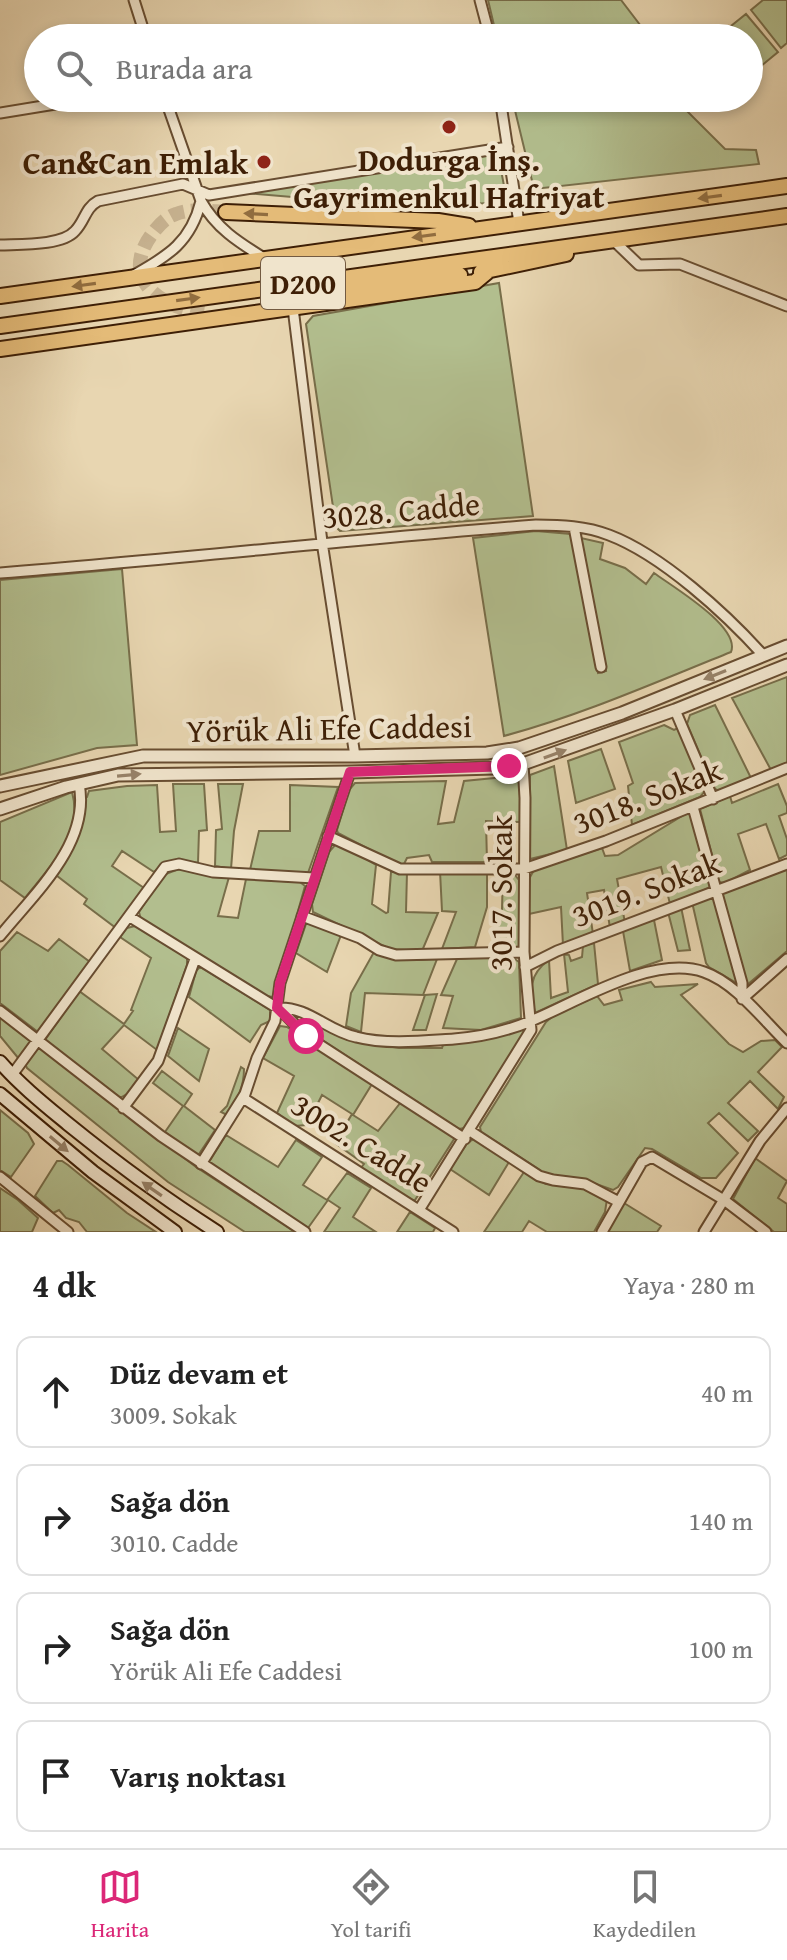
<!DOCTYPE html>
<html lang="tr">
<head>
<meta charset="utf-8">
<style>
  :root { --surface:#fff; --page:#f6f6f6; --text:#222; --muted:#767676; --line:#e0e0e0; --accent:#db2777 }
  body { margin:0; font-family:"Gentium Book Plus",serif; background:var(--page); color:var(--text) }
  .stop { position:absolute; width:24px; height:24px; margin:-18px; border:6px solid #db2777; border-radius:50%; background:#fff }
  .stop.end { background:#db2777; border-color:#fff; box-shadow:0 2px 8px #0008 }
  .list { margin:0; padding:0; list-style:none }
  h2 { display:flex; justify-content:space-between; align-items:center; height:104px; margin:0; padding:0 32px; font-size:34px }
  h2 small { font-size:26px; font-weight:400; color:var(--muted) }
  .list li { display:grid; grid-template-columns:52px 1fr auto; gap:24px; align-items:center; box-sizing:border-box; height:112px; margin:0 16px 16px; padding:0 16px; border:2px solid var(--line); border-radius:16px }
  .list b { display:block; font-size:30px; white-space:nowrap }
  .list p { margin:0; font-size:26px; white-space:nowrap; color:var(--muted) }
  .list em { font-size:26px; font-style:normal; color:var(--muted) }
  .icon { flex:none; width:44px; height:44px; fill:none; stroke:currentColor; stroke-width:2; stroke-linecap:round; stroke-linejoin:round }
  .map { position:relative; flex:none; width:787px; height:1232px; overflow:hidden }
  .search { position:absolute; background:var(--surface); box-shadow:0 4px 12px #0003; left:24px; right:24px; top:24px; height:88px; display:flex; align-items:center; gap:20px; box-sizing:border-box; padding:0 28px; border-radius:44px; color:var(--muted); font-size:30px }
  .sheet { height:616px; background:var(--surface) }
  nav { display:flex; justify-content:space-around; align-items:center; box-sizing:border-box; height:112px; border-top:2px solid var(--line); background:var(--surface); font-size:22px; color:var(--muted) }
  nav a { display:grid; justify-items:center; gap:4px }
  nav .on { color:var(--accent) }
  .map>svg:first-child { display:block }
  .green { fill:#b2be8e; stroke:#786e4a; stroke-width:2 }
  .lines { fill:none; stroke-linecap:round; stroke-linejoin:round }
  .trunk-tunnel { stroke:#c6b18f; stroke-width:14; stroke-dasharray:14 7; stroke-linecap:butt }
  .minor-casing { stroke:#684d31; stroke-width:13 }
  .tertiary-casing { stroke:#684d31; stroke-width:15 }
  .secondary-casing { stroke:#3e1f06; stroke-width:16 }
  .trunk-casing { stroke:#3e1f06; stroke-width:18 }
  .minor { stroke:#f0e4cc; stroke-width:9 }
  .tertiary { stroke:#f0e4cc; stroke-width:11 }
  .secondary { stroke:#f0e4cc; stroke-width:12 }
  .trunk { stroke:#e4bb78; stroke-width:14 }
  .oneway { fill:#916d3f }
  .oneway2 { fill:#978269 }
  .route { stroke:#db2777; stroke-width:10 }
  .poi-dot { fill:#8f2418; stroke:#f0e4cc; stroke-width:3 }
  .labels { text-anchor:middle; dominant-baseline:central; stroke-width:8; stroke-linejoin:round; paint-order:stroke }
  .shield { fill:#f0e4cc; stroke:#735a41; stroke-width:2 }
  .shield-label { font-size:30px; font-weight:bold; fill:#3e1f06 }
  .poi-label { font-size:32px; font-weight:bold; fill:#3e1f06; stroke:#f0e4cc }
  .street-label { font-size:32px; fill:#3e1f06; stroke:#f0e4cc }
</style>
</head>
<body>
<div class="map">
<svg width="787" height="1232" viewBox="0 0 787 1232">
  <rect width="100%" height="100%" fill="#e8d6b1"/>
  <filter id="stains"><feTurbulence type="fractalNoise" baseFrequency=".0025" numOctaves="4"/><feColorMatrix values="0 0 0 0 .2 0 0 0 0 .09 0 0 0 0 .02 0 0 0 .5 -.17"/></filter>
  <radialGradient id="worn" r=".72"><stop offset=".6" stop-color="#630" stop-opacity="0"/><stop offset="1" stop-color="#630" stop-opacity=".3"/></radialGradient>
  <path class="green" d="M488,0H621L650,38H497Z
    M763,0H787V43L781,48L751,10Z
    M746,14L778,52L749,76V38H716Z
    M512,98H674L725,149L756,150L759,164L534,189Z
    M498,154L505,191L500,199L490,203L410,207L245,193Z
    M499,283L533,516L340,531L336,527L306,324L313,316Z
    M536,531L571,534L598,673L606,671L581,538L603,543L600,559L625,568L646,584L654,573C673,587 741,627 731,652C656,682 582,715 504,736L473,538Z
    M122,569L137,745L97,748L0,775V580Z
    M787,677V764L771,770L732,698Z
    M715,705L751,778L719,791L715,789L687,724L690,715Z
    M664,725L674,730L678,728L706,790L700,797L632,825L628,786L633,783L619,742Z
    M601,749L615,789L576,803L568,761Z
    M554,766L567,850L530,859V775Z
    M514,776L520,779V822L486,821L487,862H432L429,855L407,858L404,864H397L338,833L337,830L349,790L355,783L446,781L438,824L454,822L464,781Z
    M173,784H204L207,830L199,831L198,863C179,860 168,858 154,872L122,851L112,866L144,888L116,928L84,904L87,899L52,872L65,855L84,798L87,797L89,791L127,786L157,785L160,832L176,831Z
    M218,784H243L234,831L231,869L215,866L216,830L222,829Z
    M778,784L787,806V813L779,816L787,839V855L779,859L766,824L738,834L750,870L725,883L719,882L700,809L730,796L732,803Z
    M290,785L338,787L308,873L250,870L259,831H290Z
    M72,792C84,835 49,867 25,898L0,880V822Z
    M687,813H691L711,883L709,888L670,904L661,867L617,879L625,923L610,928L604,890L587,893L593,934L563,945L561,907L529,914V879L534,870L602,848L605,856L618,855Z
    M336,844L351,850L376,865L372,904L386,913L388,912L391,872H407L406,912L438,913L422,951L390,949L313,912L312,904L329,852Z
    M787,868V951L747,985L722,893Z
    M179,869L229,877L218,916L238,918L246,879L300,882L305,886L274,997L265,996L141,920L139,912L163,875Z
    M440,871L487,872V907L475,947L442,949L456,912L442,911Z
    M503,871L515,875L520,881V947L517,949L492,946L502,909Z
    M709,895L715,897L737,981L735,982L709,967L706,963L692,902Z
    M681,907L690,950L678,951L668,912Z
    M648,920H654L662,960L630,971L623,931Z
    M307,921L341,935L327,972L296,953Z
    M135,926L187,958V965L157,1050L124,1025L102,1049L139,1080C132,1088 127,1099 116,1097L45,1040L79,991L124,1024L133,1011L131,1010L151,958L120,937L127,928Z
    M17,932L48,951L59,939L90,962L38,1032L0,1003V951Z
    M594,943L598,984L535,1013C530,990 528,975 549,960L551,998L568,992L564,954L569,955L571,961L582,957L583,946Z
    M374,952C394,962 415,960 437,959L423,995L365,993L361,1032L346,1026L351,993Z
    M509,955L519,962L521,1018L481,1030L443,1028L453,996L441,995L457,959Z
    M200,967L270,1010V1021L261,1025L250,1042L189,997L196,971Z
    M651,982L655,987L698,984L681,995L729,1044L743,1052L761,1041L775,1040L782,1047L758,1072L784,1097L778,1109L750,1081L728,1103L758,1131L748,1141L719,1113L708,1123L738,1153L716,1178H701L652,1149L645,1148L618,1187L613,1190L585,1180L546,1174L481,1132L480,1127L546,1022L553,1016L597,996L604,1005L622,1000L619,990Z
    M437,994L426,1030H413L425,995Z
    M0,1015L32,1040L19,1059L0,1036Z
    M307,1019L348,1040L399,1048H442L444,1042L522,1029L525,1031L464,1128L459,1129L305,1029L303,1022Z
    M280,1026L287,1027L372,1084L353,1115L378,1131L401,1102L456,1136L415,1200L408,1201L360,1169L364,1164L335,1143L352,1114L322,1095L307,1125L294,1126L277,1113L294,1076L263,1058Z
    M178,1028L209,1049L199,1081L168,1056Z
    M39,1047L196,1167L295,1232H245L168,1182L27,1068L25,1064Z
    M241,1067L244,1069C244,1088 237,1100 227,1115L221,1112L227,1106Z
    M162,1071L192,1094L184,1106L215,1130L199,1154L195,1155L165,1132L183,1106L153,1083Z
    M0,1110L28,1133L34,1144L11,1177L0,1170Z
    M226,1135L278,1167L296,1140L322,1157L303,1185L327,1200L347,1173L371,1188L353,1217L376,1232H324L340,1208L328,1200L308,1228L209,1162Z
    M474,1139L509,1162L489,1195L450,1169L468,1142Z
    M755,1158L787,1181L778,1198L787,1204V1232H774L733,1199Z
    M57,1161H62L68,1165L127,1213L156,1232H87L79,1222L66,1218L59,1210L53,1213L35,1196Z
    M524,1172L546,1184L580,1187L607,1199L605,1212L594,1232H547L529,1221L522,1232H484Z
    M0,1188L18,1200L38,1218L32,1232H0Z
    M624,1203L661,1226L657,1232H607Z
    M410,1212L435,1228L433,1232H397Z"/>
  <g class="lines">
    <path class="trunk-tunnel" d="M204,313C162,308 118,280 152,234C158,226 166,217 176,214C192,208 209,211 226,212"/>
    <defs>
      <path id="minor" d="M134,0L146,38
        M480,0L490,38
        M165,98L201,201C216,228 238,242 264,258
        M500,98L519,223
        M0,113L92,98
        M612,239L639,265L680,264L787,306
        M0,245C19,244 62,246 75,231C85,221 85,208 98,201L183,184L209,195L508,147
        M134,275C168,256 191,242 201,201
        M293,308L322,542L355,756
        M574,527L601,667
        M0,573C179,559 357,539 536,525C561,525 586,526 609,535C662,555 726,614 763,655
        M675,710L713,799
        M693,807L742,983V999
        M328,836L400,869H524L606,841L787,768
        M302,916L360,938L379,950L396,955L524,952
        M130,917L282,1011L306,1036L465,1139
        M0,936C34,894 91,843 79,784
        M525,967L557,951L787,864
        M742,999L787,959
        M277,1008C308,1006 327,1031 356,1037C387,1045 423,1041 454,1039C480,1037 507,1031 531,1021C577,1002 653,954 704,972C736,983 763,1020 787,1043
        M0,1011L161,1136L305,1232
        M12,1075L165,867L179,864L213,872L314,878
        M243,1098L453,1232
        M123,1108L158,1061L195,959
        M470,1131L539,1176L553,1180L585,1184L619,1202
        M201,1164L245,1094L257,1058L275,1021L280,983L350,772
        M0,1177L68,1232
        M419,1210L531,1030L524,952L525,798L523,764
        M602,1232L642,1162L652,1157L724,1200L766,1232
        M704,1232L760,1141L787,1108"/>
      <path id="tertiary" d="M0,786L143,756H355L487,753L519,748L622,713L787,646
        M0,809L66,787L118,775L350,772L494,768L523,764L675,710L787,665"/>
      <path id="secondary" d="M0,1062C20,1085 45,1105 68,1124C116,1163 165,1199 217,1232
        M0,1094L93,1172L175,1232"/>
      <path id="trunk" d="M226,212L438,221L469,226
        M481,272L566,254
        M0,296L787,186
        M291,299L460,275
        M0,326L787,216
        M0,349L475,282L487,272"/>
    </defs>
    <use href="#minor" class="minor-casing"/>
    <use href="#tertiary" class="tertiary-casing"/>
    <use href="#secondary" class="secondary-casing"/>
    <use href="#trunk" class="trunk-casing"/>
    <use href="#minor" class="minor"/>
    <use href="#tertiary" class="tertiary"/>
    <use href="#secondary" class="secondary"/>
    <use href="#trunk" class="trunk"/>
  </g>
  <defs><path id="oneway-solid" d="M-6-.8H1V-3.2L6.5 0L1 3.2V.8H-6Z" transform="scale(2)"/></defs>
  <g class="oneway">
    <use href="#oneway-solid" transform="translate(710 197) rotate(172)"/>
    <use href="#oneway-solid" transform="translate(256 214) rotate(-177)"/>
    <use href="#oneway-solid" transform="translate(424 236) rotate(172)"/>
    <use href="#oneway-solid" transform="translate(84 285) rotate(172)"/>
    <use href="#oneway-solid" transform="translate(188 299) rotate(-8)"/>
  </g>
  <g class="oneway2">
    <use href="#oneway-solid" transform="translate(715 675) rotate(158)"/>
    <use href="#oneway-solid" transform="translate(555 754) rotate(-20)"/>
    <use href="#oneway-solid" transform="translate(129 775) rotate(-5)"/>
    <use href="#oneway-solid" transform="translate(59 1144) rotate(40)"/>
    <use href="#oneway-solid" transform="translate(152 1189) rotate(-145)"/>
  </g>
  <g class="lines">
    <path class="route" d="M306,1036L277,1008L280,983L350,772L509,766"/>
  </g>
  <g class="poi-dot">
    <circle cx="449" cy="127" r="8"/>
    <circle cx="264" cy="162" r="8"/>
  </g>
  <g class="labels">
    <rect class="shield" x="261" y="257" width="84" height="52" rx="6"/>
    <g class="shield-label">
      <text x="303" y="283">D200</text>
    </g>
    <g class="poi-label">
      <text x="449" y="159">Dodurga İnş.<tspan x="449" dy="37">Gayrimenkul Hafriyat</tspan></text>
      <text x="248" y="162" text-anchor="end">Can&amp;Can Emlak</text>
    </g>
    <g class="street-label">
      <text transform="translate(401 510) rotate(-5)">3028. Cadde</text>
      <text transform="translate(329 728) rotate(-1)">Yörük Ali Efe Caddesi</text>
      <text transform="translate(647 796) rotate(-21)">3018. Sokak</text>
      <text transform="translate(646 889) rotate(-21)">3019. Sokak</text>
      <text transform="translate(500 893) rotate(-90)">3017. Sokak</text>
      <text transform="translate(362 1143) rotate(32)">3002. Cadde</text>
    </g>
  </g>
  <rect width="100%" height="100%" filter="url(#stains)"/>
  <rect width="100%" height="100%" fill="url(#worn)"/>
</svg>
<div class="stop" style="left:306px;top:1036px"></div>
<div class="stop end" style="left:509px;top:766px"></div>
<div class="search"><svg class="icon" aria-label="search" viewBox="0 0 24 24"><circle cx="10" cy="10" r="6"/><path d="M15 15l6 6"/></svg>Burada ara</div>
</div>
<section class="sheet">
<h2>4 dk<small>Yaya · 280 m</small></h2>
<ul class="list">
<li><svg class="icon" aria-label="ahead" viewBox="0 0 24 24"><path d="M12 20V5M6 11l6-6 6 6"/></svg><div><b>Düz devam et</b><p>3009. Sokak</p></div><em>40 m</em></li>
<li><svg class="icon" aria-label="right" viewBox="0 0 24 24"><path d="M7 20v-9h11M14 6l5 5-5 5"/></svg><div><b>Sağa dön</b><p>3010. Cadde</p></div><em>140 m</em></li>
<li><svg class="icon" aria-label="right" viewBox="0 0 24 24"><path d="M7 20v-9h11M14 6l5 5-5 5"/></svg><div><b>Sağa dön</b><p>Yörük Ali Efe Caddesi</p></div><em>100 m</em></li>
<li><svg class="icon" aria-label="arrive" viewBox="0 0 24 24"><path d="M6 21V4h12l-3 4 3 4H6"/></svg><div><b>Varış noktası</b></div></li>
</ul>
</section>
<nav>
<a class="on"><svg class="icon" aria-label="map" viewBox="0 0 24 24"><path d="M3 6l6-2 6 2 6-2v14l-6 2-6-2-6 2zM9 4v14M15 6v14"/></svg>Harita</a>
<a><svg class="icon" aria-label="directions" viewBox="0 0 24 24"><path d="M12 3l9 9-9 9-9-9zM9 14v-3h6M13 9l2 2-2 2"/></svg>Yol tarifi</a>
<a><svg class="icon" aria-label="saved" viewBox="0 0 24 24"><path d="M7 4h10v16l-5-4-5 4z"/></svg>Kaydedilen</a>
</nav>
</body>
</html>
